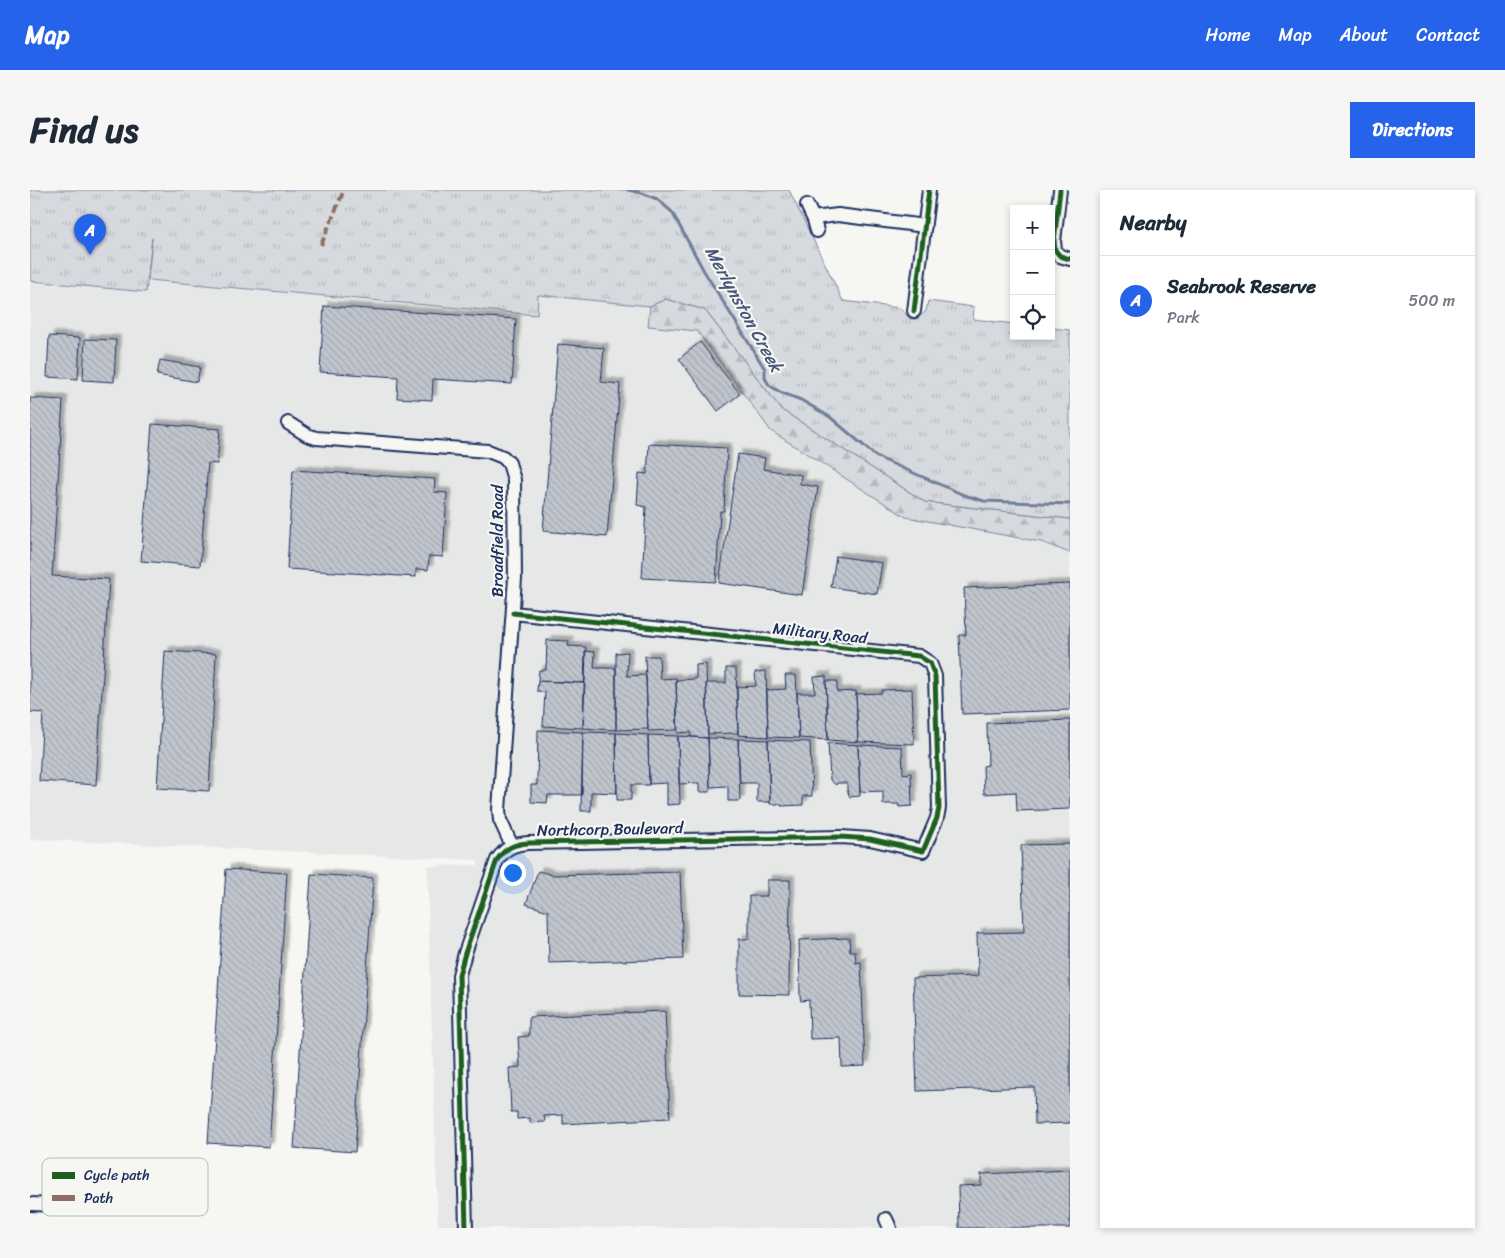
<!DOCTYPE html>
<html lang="en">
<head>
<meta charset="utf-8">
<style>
  :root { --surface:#fff; --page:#f6f6f7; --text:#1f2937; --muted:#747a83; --line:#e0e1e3; --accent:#2563eb }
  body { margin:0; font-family:Sriracha,sans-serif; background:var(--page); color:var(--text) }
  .controls { position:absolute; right:15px; top:15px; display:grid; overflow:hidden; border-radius:0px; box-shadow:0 2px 8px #0003 }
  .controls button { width:45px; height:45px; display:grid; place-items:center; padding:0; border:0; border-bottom:1px solid var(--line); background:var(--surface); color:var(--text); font:25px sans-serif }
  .you { position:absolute; left:482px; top:682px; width:18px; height:18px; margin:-12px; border:4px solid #fff; border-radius:50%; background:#1a73e8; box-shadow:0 0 0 8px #1a73e833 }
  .badge { display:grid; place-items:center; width:32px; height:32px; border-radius:50%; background:var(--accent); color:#fff; font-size:16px; font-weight:700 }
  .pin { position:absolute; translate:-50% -41px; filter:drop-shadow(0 1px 2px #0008) }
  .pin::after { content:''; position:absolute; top:26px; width:18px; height:15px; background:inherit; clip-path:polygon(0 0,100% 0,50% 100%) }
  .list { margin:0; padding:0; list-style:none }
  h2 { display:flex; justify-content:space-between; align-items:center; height:65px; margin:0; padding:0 20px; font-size:21px }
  h2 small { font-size:16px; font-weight:400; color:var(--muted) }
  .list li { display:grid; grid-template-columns:32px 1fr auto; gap:15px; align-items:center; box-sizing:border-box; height:90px; padding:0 20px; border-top:1px solid var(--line) }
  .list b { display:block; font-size:19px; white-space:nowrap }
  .list p { margin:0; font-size:16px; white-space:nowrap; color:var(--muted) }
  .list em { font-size:16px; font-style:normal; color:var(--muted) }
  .icon { flex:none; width:28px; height:28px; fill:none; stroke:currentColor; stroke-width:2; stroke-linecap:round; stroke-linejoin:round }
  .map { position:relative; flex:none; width:1040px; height:1038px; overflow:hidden; border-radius:0px }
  header { display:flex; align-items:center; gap:30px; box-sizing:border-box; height:70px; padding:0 25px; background:var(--accent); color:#fff }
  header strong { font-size:24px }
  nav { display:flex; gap:28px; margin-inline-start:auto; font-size:18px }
  .intro { display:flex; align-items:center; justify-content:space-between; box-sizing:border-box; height:120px; padding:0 30px }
  h1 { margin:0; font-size:35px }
  .button { padding:12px 22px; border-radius:0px; background:var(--accent); color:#fff; font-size:18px; font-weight:700 }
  main { display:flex; gap:30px; padding:0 30px }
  aside { flex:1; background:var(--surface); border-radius:0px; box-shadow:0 2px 8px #0003 }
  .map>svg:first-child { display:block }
  .built { fill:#e6e7e7 }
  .forest { fill:url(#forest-firs); stroke:#78849e }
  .park { fill:url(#park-tufts); stroke:#78849e }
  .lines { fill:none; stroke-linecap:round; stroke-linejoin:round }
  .stream { stroke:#717e99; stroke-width:3 }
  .building { fill:url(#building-back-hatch); stroke:#1b2f5e; filter:url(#shadow) }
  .minor-casing { stroke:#1b2f5e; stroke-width:16 }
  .minor { stroke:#f6f6f2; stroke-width:12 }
  .quiet { stroke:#8d6e63; stroke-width:4; stroke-dasharray:8 4; stroke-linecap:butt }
  .cycleway-casing { stroke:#f6f6f2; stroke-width:8 }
  .cycleway { stroke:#1b5e20; stroke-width:5 }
  .labels { text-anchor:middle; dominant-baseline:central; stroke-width:4.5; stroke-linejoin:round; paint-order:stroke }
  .street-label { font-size:16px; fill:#1b2f5e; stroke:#f6f6f2 }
  .water-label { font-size:18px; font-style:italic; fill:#46567b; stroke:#f6f6f2 }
  .key { fill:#f6f6f2; stroke:#b4bac6; stroke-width:1 }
  .key-label { font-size:14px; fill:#1b2f5e }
</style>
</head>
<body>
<header>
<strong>Map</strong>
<nav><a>Home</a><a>Map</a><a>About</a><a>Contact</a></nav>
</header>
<div class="intro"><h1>Find us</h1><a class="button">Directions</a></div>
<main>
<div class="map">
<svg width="1040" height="1038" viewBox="0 0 1040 1038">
  <defs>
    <pattern id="forest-firs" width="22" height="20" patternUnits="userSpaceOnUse" patternTransform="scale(1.25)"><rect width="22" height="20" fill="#d6d9dd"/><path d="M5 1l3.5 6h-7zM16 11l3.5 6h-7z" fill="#b7bbc0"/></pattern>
    <pattern id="park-tufts" width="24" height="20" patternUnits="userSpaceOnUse" patternTransform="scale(1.25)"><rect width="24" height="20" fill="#d6d9dd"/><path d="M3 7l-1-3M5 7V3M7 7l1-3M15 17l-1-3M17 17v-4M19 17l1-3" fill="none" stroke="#b7bbc0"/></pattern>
    <pattern id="building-back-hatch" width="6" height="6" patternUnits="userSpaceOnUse" patternTransform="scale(1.25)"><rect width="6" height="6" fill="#c0c4cd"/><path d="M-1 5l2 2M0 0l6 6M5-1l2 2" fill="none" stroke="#a4a9b2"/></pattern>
    <filter id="shadow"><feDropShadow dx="4.5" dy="-4.5" stdDeviation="1" flood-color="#0004"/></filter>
  </defs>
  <rect width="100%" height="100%" fill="#f6f6f2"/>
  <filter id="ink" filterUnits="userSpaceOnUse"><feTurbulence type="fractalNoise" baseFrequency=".02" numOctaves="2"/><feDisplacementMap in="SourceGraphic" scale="10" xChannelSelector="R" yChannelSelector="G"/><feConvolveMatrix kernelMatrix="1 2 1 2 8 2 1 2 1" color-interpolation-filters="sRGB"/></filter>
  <g filter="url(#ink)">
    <path class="built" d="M117,91L506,125L507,105L620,116L619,136L667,141L741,241L876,327L1011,352L1040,363V1038H408L397,676L448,675V670L0,649V93L115,102Z"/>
    <path class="forest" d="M636,109L675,120L752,220L895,312L1040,329V363L1011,352L876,327L741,241L667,141L618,136L620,116Z"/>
    <path class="park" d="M0,0H759L813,111L870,118L880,129H887L896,121L898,111L944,117L943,129L984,134V146H1021V138L1040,140V329L895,312L752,220L675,120L636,109L620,116L508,105L507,125L118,90L122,48L116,102L0,91Z"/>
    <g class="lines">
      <path class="stream" d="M598,0L612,3L627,9L642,22L674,81L735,179V188L739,195L750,202L771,210L800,227L847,267L934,305L954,311L1040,314"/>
    </g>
    <path class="building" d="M294,116L486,129L482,194L403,189L402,210L367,208L368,187L290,182Z
      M19,146L50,148L48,189L17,187Z
      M55,149L86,150L84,192L53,190Z
      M670,152L710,204L688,221L649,169Z
      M528,154L574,158L571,192L590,194L577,347L513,341Z
      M130,170L170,177L167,192L127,185Z
      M0,208L33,210L22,386L79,389L66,595L9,591L13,523L0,522Z
      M122,234L190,239L187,274L178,273L170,376L111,371Z
      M619,254L697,258L694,321H690L686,392L612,388L616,317L607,315L609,283L617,284Z
      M708,264L735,268L733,279L771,285L770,294L788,297L772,405L689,393Z
      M263,280L405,289L404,302L417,303L413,367L399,366L398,380L386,379V387L257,379Z
      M806,366L852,373L847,404L801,397Z
      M1040,394V520L932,524L929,445H936L934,398Z
      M517,450L539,451L538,456L556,457L555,493L508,491L509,480H516Z
      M135,461L186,464L179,601L127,598Z
      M555,461L565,462L564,478H586V540L553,538Z
      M598,462L597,486L616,485L618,539L586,540V463Z
      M615,466H629L630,489L646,488L647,540L618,541Z
      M676,474L678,548L661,547V542L648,543L646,490L666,489V475Z
      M696,478H706L708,543L678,544L676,493H696Z
      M736,481L738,547L708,545L707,497L726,496L725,482Z
      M755,485H766L769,548L738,547L737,500L756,499Z
      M796,486L798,550L769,548L767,503H785L784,487Z
      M508,491L555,493L553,538L513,536L515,502L507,501Z
      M796,491H807V502L826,501L828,552L798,550Z
      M882,499L884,554L828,552L826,504L852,503V500Z
      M1040,530V619L987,621L986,602L954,604L953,576L958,575L957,533Z
      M508,540L553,542L552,605H518L517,613L501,612V595H507Z
      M553,542L586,543L587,603L561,602V621H551Z
      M586,543L618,545L619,595H601V610H587Z
      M618,545L648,546L650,614L637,615V593L619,594Z
      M648,546L678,548L680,602H669V593L649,594Z
      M678,548L708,549L710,611H698V596L680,597Z
      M708,549L738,550L740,612H727V593H710Z
      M738,550L780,552L782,606H773V615L751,616V614H740Z
      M798,553L828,555L830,606L820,607L817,600V593H807L806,595L800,590Z
      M828,555L872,557L873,584L881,583L882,616L869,617L868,614H853V601L830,602Z
      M1040,654V933L1005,934L1004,897L887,901L883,788L948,786L947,743L994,742L991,655Z
      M196,679L257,683L239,957L178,953Z
      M508,681L523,685L650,682L653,769L519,773L518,721L496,714Z
      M281,684L343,688L325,962L264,958Z
      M737,690H760L759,805L709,804V749H719V706H737Z
      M819,748L820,761H825L826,773L831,772L835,876L812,877L811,848L780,849L779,810L771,811L770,807L769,750Z
      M635,821L640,928L533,934V925L514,926L515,932L500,933V928L487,929V922H481L479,878L490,877L488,847L499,846V827Z
      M1040,980V1038H929L928,996L951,995V984Z"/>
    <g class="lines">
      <defs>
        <path id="minor" d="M1030,0L1024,51L1025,60L1030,66L1040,69
          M777,15L784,30L787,41
          M783,28L808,25L895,36
          M884,121L899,0
          M258,233L277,245L286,248L458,261L473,267L479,273L484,290L485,388L469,620L470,630L482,656
          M0,1014L27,1015
          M856,1029L860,1038
          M436,1038L429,785L435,763L467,670C475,658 484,654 498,653L811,647L840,649L893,661L907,628L909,618L905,486L900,473L889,466L483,423"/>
      </defs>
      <use href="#minor" class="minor-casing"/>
      <use href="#minor" class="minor"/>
      <path class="quiet" d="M291,55L314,0"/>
      <defs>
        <path id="cycleway" d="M1030,0L1024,51L1025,60L1030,66L1040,69
          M884,121L899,0
          M436,1038L429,785L435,763L467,670C475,658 484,654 498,653L811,647L840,649L893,661L907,628L909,618L905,486L900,473L889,466L483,423"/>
      </defs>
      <use href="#cycleway" class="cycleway-casing"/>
      <use href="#cycleway" class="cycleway"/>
    </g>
  </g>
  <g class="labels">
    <g class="street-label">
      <text transform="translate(467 351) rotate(-90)">Broadfield Road</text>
      <text transform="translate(790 443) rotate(6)">Military Road</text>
      <text transform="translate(580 639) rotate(-1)">Northcorp Boulevard</text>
    </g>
    <g class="water-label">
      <text transform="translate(714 119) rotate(61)">Merlynston Creek</text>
    </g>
  </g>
  <rect x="12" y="968" width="166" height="58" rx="8" class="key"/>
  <rect x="22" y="982" width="23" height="7" fill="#1b5e20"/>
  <rect x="22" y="1005" width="23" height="6" fill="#8d6e63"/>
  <g class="key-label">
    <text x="54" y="990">Cycle path</text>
    <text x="54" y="1013">Path</text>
  </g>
</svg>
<div class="controls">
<button>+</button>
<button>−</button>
<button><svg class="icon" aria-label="locate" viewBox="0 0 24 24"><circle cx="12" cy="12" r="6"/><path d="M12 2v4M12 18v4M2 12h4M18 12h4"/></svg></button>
</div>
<div class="you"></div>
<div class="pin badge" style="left:60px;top:65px">A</div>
</div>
<aside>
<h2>Nearby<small></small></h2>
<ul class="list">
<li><span class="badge">A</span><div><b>Seabrook Reserve</b><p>Park</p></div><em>500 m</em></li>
</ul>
</aside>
</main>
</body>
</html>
